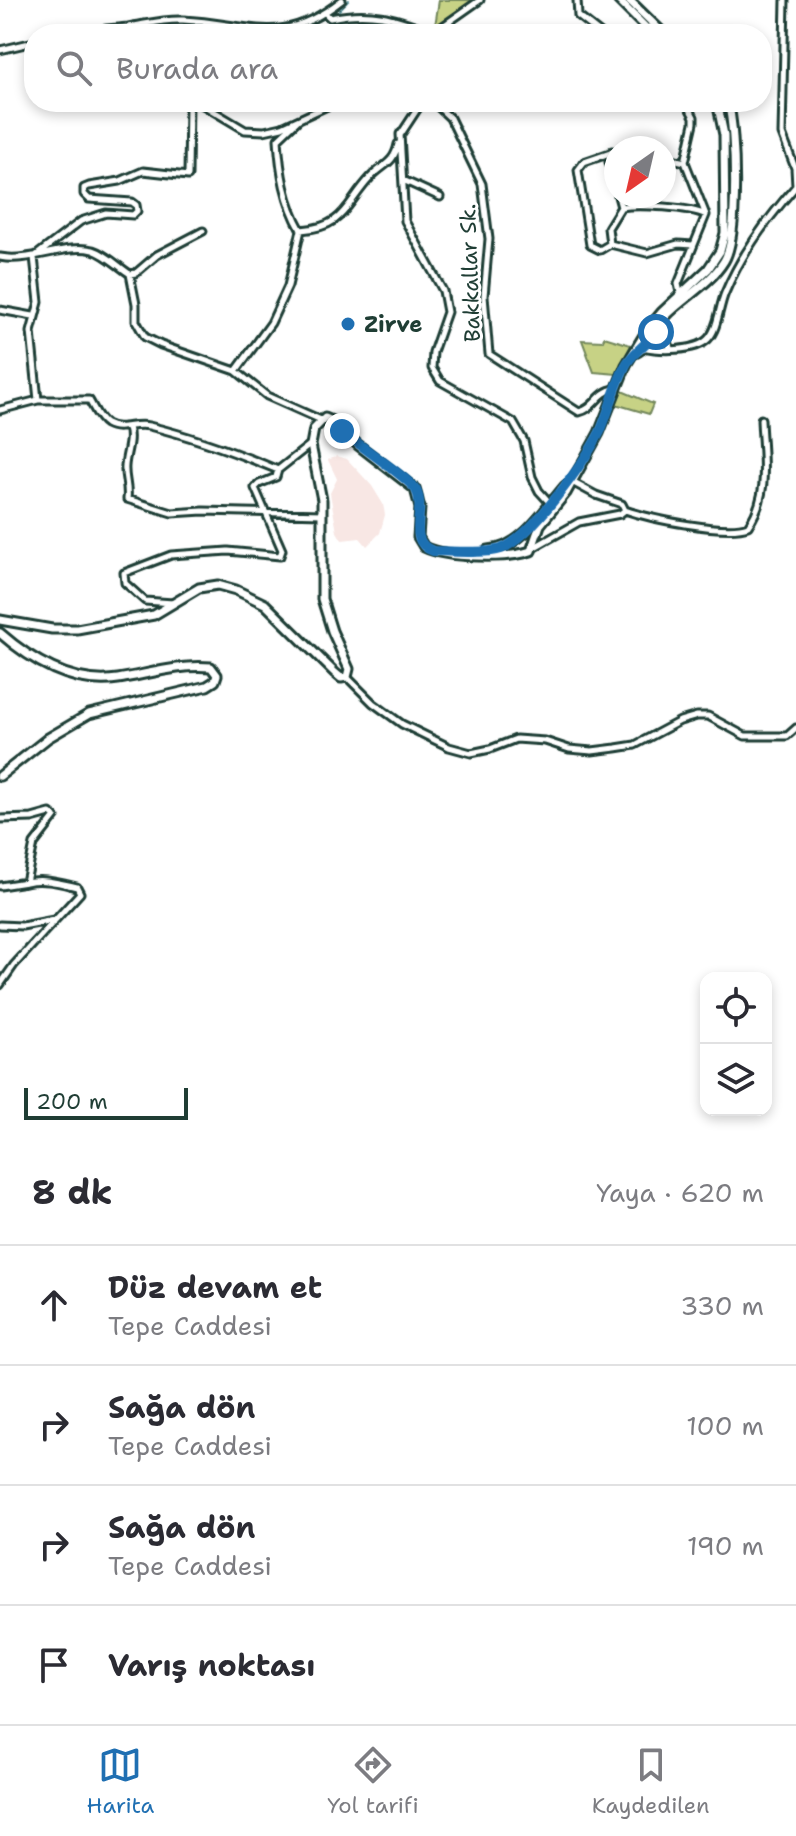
<!DOCTYPE html>
<html lang="tr">
<head>
<meta charset="utf-8">
<style>
  :root { --surface:#fff; --page:#f2f2f3; --text:#2b2b33; --muted:#7c7c81; --line:#e1e1e2; --accent:#1f6fb2 }
  body { margin:0; font-family:"Shantell Sans",sans-serif; background:var(--page); color:var(--text) }
  .controls { position:absolute; right:24px; bottom:24px; display:grid; overflow:hidden; border-radius:16px; box-shadow:0 4px 12px #0003 }
  .controls button { width:72px; height:72px; display:grid; place-items:center; padding:0; border:0; border-bottom:2px solid var(--line); background:var(--surface); color:var(--text); font:40px sans-serif }
  .compass { position:absolute; left:604px; top:136px; width:72px; height:72px; border-radius:50%; background:var(--surface); box-shadow:0 4px 12px #0003; rotate:214deg }
  .scale { position:absolute; left:24px; bottom:20px; width:164px; box-sizing:border-box; padding-left:8px; border:4px solid #1f3d34; border-top:0; font-size:22px; line-height:28px; white-space:nowrap; color:#1f3d34; -webkit-text-stroke:6px #fff; paint-order:stroke }
  .stop { position:absolute; width:24px; height:24px; margin:-18px; border:6px solid #1f6fb2; border-radius:50%; background:#fff }
  .stop.end { background:#1f6fb2; border-color:#fff; box-shadow:0 2px 8px #0008 }
  .list { margin:0; padding:0; list-style:none }
  h2 { display:flex; justify-content:space-between; align-items:center; height:104px; margin:0; padding:0 32px; font-size:34px }
  h2 small { font-size:26px; font-weight:400; color:var(--muted) }
  .list li { display:grid; grid-template-columns:52px 1fr auto; gap:24px; align-items:center; box-sizing:border-box; height:120px; padding:0 32px; border-top:2px solid var(--line) }
  .list b { display:block; font-size:30px; white-space:nowrap }
  .list p { margin:0; font-size:26px; white-space:nowrap; color:var(--muted) }
  .list em { font-size:26px; font-style:normal; color:var(--muted) }
  .icon { flex:none; width:44px; height:44px; fill:none; stroke:currentColor; stroke-width:2; stroke-linecap:round; stroke-linejoin:round }
  .map { position:relative; flex:none; width:796px; height:1140px; overflow:hidden }
  .search { position:absolute; background:var(--surface); box-shadow:0 4px 12px #0003; left:24px; right:24px; top:24px; height:88px; display:flex; align-items:center; gap:20px; box-sizing:border-box; padding:0 28px; border-radius:32px; color:var(--muted); font-size:30px }
  .sheet { height:584px; background:var(--surface) }
  nav { display:flex; justify-content:space-around; align-items:center; box-sizing:border-box; height:112px; border-top:2px solid var(--line); background:var(--surface); font-size:22px; color:var(--muted) }
  nav a { display:grid; justify-items:center; gap:4px }
  nav .on { color:var(--accent) }
  .map>svg:first-child { display:block }
  .built { fill:#f8e7e4 }
  .green { fill:#c7d285; stroke:#73885c; stroke-width:2 }
  .lines { fill:none; stroke-linecap:round; stroke-linejoin:round }
  .stream { stroke:#5d959f; stroke-width:2 }
  .street-casing { stroke:#1f3d34; stroke-width:11 }
  .secondary-casing { stroke:#1f3d34; stroke-width:13 }
  .street { stroke:#fff; stroke-width:5 }
  .secondary { stroke:#fff; stroke-width:7 }
  .route { stroke:#1f6fb2; stroke-width:10 }
  .poi-dot { fill:#1f6fb2; stroke:#fff; stroke-width:3 }
  .labels { text-anchor:middle; dominant-baseline:central; stroke-width:6; stroke-linejoin:round; paint-order:stroke }
  .street-label { font-size:22px; fill:#1f3d34; stroke:#fff }
  .poi-label { font-size:22px; font-weight:bold; fill:#1f3d34; stroke:#fff; text-anchor:start }
</style>
</head>
<body>
<div class="map">
<svg width="796" height="1140" viewBox="0 0 796 1140">
  <rect width="100%" height="100%" fill="#fff"/>
  <filter id="ink" filterUnits="userSpaceOnUse"><feTurbulence type="fractalNoise" baseFrequency=".0125" numOctaves="2"/><feDisplacementMap in="SourceGraphic" scale="16" xChannelSelector="R" yChannelSelector="G"/><feConvolveMatrix kernelMatrix="1 2 1 2 8 2 1 2 1" color-interpolation-filters="sRGB"/></filter>
  <g filter="url(#ink)">
    <path class="built" d="M337,456L347,459L372,486L383,504L385,515L380,533L367,546L360,538L342,540L337,532L330,493L337,479L328,460Z"/>
    <path class="green" d="M439,0H477L435,26Z
      M604,337L631,345L617,374L594,372L582,340L603,341Z
      M617,389L653,404L649,414L612,403Z"/>
    <g class="lines">
      <path class="stream" d="M339,10L349,0"/>
      <defs>
        <path id="street" d="M577,0L578,16L601,34
          M325,13L330,18C372,9 395,18 434,32
          M433,33L480,0
          M72,34C91,30 109,29 128,27C147,24 164,19 183,20C251,23 280,49 342,0
          M0,50L34,42
          M198,102L245,130L264,131L282,127L336,102
          M433,102L450,118L482,184L489,239L484,296L489,354L579,412C595,409 598,391 615,389
          M400,134L405,221L443,291L447,312L433,352L432,368L440,381L513,422L524,441L532,477L539,491L550,503
          M401,134L422,102
          M612,151L609,162L616,189
          M616,151L584,162L578,170L590,245L600,250L610,244L647,253L678,244L693,245
          M664,157L685,162
          M403,180L440,197
          M621,207C639,204 690,207 706,215
          M301,230C345,227 345,205 370,178C383,164 394,164 398,144
          M610,244L608,228L621,207L618,196
          M0,257C31,263 65,243 93,250C106,254 119,267 130,274L136,304V321L145,337L161,345L236,371L267,396L321,420
          M130,274L136,273L157,255L203,231
          M681,297L678,284L706,215L685,162L694,123V117L686,102
          M0,310L33,316
          M657,327L667,337L670,348
          M643,347C659,351 695,352 708,339C718,329 719,307 725,293C741,254 768,218 796,186L795,168L782,134L785,0
          M236,371L271,323L288,286L301,230C285,202 280,172 278,139L298,120
          M38,400L31,332L39,302L34,257L81,221L106,213L133,215L137,211L136,205L132,202L89,199L84,194V188L89,186L120,181L143,171L188,176L189,102
          M0,410L38,400H89C94,408 98,419 106,424C120,432 134,422 149,426C194,437 235,452 278,470
          M128,427C132,441 126,452 125,466C124,478 129,487 127,499L172,513L203,511L322,514
          M625,510C648,518 726,535 748,526C771,494 762,455 761,419
          M533,548L579,522L620,514L625,510L622,504L596,495L572,482
          M173,603L145,601L125,583L124,573L171,555L228,551L280,556L282,550L255,488L259,484L276,477L278,470L311,444
          M347,677L373,703L402,724L449,747L471,753L490,749L516,739L545,741L569,749L592,751L616,748L635,745L680,721L697,716H708L745,736H787L796,728
          M0,819L32,818L50,813L55,817L34,844L26,882L0,886
          M0,925L22,926L54,920
          M0,985L14,965L80,893L77,887C60,883 43,878 26,882"/>
        <path id="secondary" d="M618,0L652,34
          M629,0L664,34
          M635,353C651,346 655,328 666,316C684,297 710,284 724,261C739,237 736,131 728,102
          M488,550C520,550 545,509 565,486
          M0,620L52,629H77L154,615L199,588L218,585L236,590L265,604L335,673L341,678L347,677L349,669L332,631L322,599V500L311,445L314,429L325,418L332,421L358,445L415,489L420,508L418,537L424,547C446,558 507,559 531,551L540,525L566,493L599,433L626,365L647,330L662,312L708,269L720,251L725,233L724,135L717,102
          M0,633C32,661 73,686 118,679C149,674 179,664 211,667L217,675L215,681L207,686L89,714L48,738L0,776"/>
      </defs>
      <use href="#street" class="street-casing"/>
      <use href="#secondary" class="secondary-casing"/>
      <use href="#street" class="street"/>
      <use href="#secondary" class="secondary"/>
    </g>
  </g>
  <g class="lines" filter="url(#ink)">
    <path class="route" d="M342,431C358,445 408,477 416,490C427,511 405,541 433,551C451,551 486,554 501,549C532,537 585,461 600,432C610,409 615,384 627,363C634,352 647,344 656,332"/>
  </g>
  <circle class="poi-dot" cx="348" cy="324" r="8"/>
  <g class="labels">
    <g class="street-label">
      <text transform="translate(470 273) rotate(-92)">Bakkallar Sk.</text>
    </g>
    <g class="poi-label">
      <text x="364" y="324">Zirve</text>
    </g>
  </g>
</svg>
<div class="controls">
<button><svg class="icon" aria-label="locate" viewBox="0 0 24 24"><circle cx="12" cy="12" r="6"/><path d="M12 2v4M12 18v4M2 12h4M18 12h4"/></svg></button>
<button><svg class="icon" aria-label="layers" viewBox="0 0 24 24"><path d="M12 4l9 5-9 5-9-5zM3 14l9 5 9-5"/></svg></button>
</div>
<svg class="compass" viewBox="-18 -18 36 36"><path d="M0-13l5 13h-10z" fill="#e53935"/><path d="M0 13l5-13h-10z" fill="#7c7c81"/></svg>
<div class="scale">200 m</div>
<div class="stop" style="left:656px;top:332px"></div>
<div class="stop end" style="left:342px;top:431px"></div>
<div class="search"><svg class="icon" aria-label="search" viewBox="0 0 24 24"><circle cx="10" cy="10" r="6"/><path d="M15 15l6 6"/></svg>Burada ara</div>
</div>
<section class="sheet">
<h2>8 dk<small>Yaya · 620 m</small></h2>
<ul class="list">
<li><svg class="icon" aria-label="ahead" viewBox="0 0 24 24"><path d="M12 20V5M6 11l6-6 6 6"/></svg><div><b>Düz devam et</b><p>Tepe Caddesi</p></div><em>330 m</em></li>
<li><svg class="icon" aria-label="right" viewBox="0 0 24 24"><path d="M7 20v-9h11M14 6l5 5-5 5"/></svg><div><b>Sağa dön</b><p>Tepe Caddesi</p></div><em>100 m</em></li>
<li><svg class="icon" aria-label="right" viewBox="0 0 24 24"><path d="M7 20v-9h11M14 6l5 5-5 5"/></svg><div><b>Sağa dön</b><p>Tepe Caddesi</p></div><em>190 m</em></li>
<li><svg class="icon" aria-label="arrive" viewBox="0 0 24 24"><path d="M6 21V4h12l-3 4 3 4H6"/></svg><div><b>Varış noktası</b></div></li>
</ul>
</section>
<nav>
<a class="on"><svg class="icon" aria-label="map" viewBox="0 0 24 24"><path d="M3 6l6-2 6 2 6-2v14l-6 2-6-2-6 2zM9 4v14M15 6v14"/></svg>Harita</a>
<a><svg class="icon" aria-label="directions" viewBox="0 0 24 24"><path d="M12 3l9 9-9 9-9-9zM9 14v-3h6M13 9l2 2-2 2"/></svg>Yol tarifi</a>
<a><svg class="icon" aria-label="saved" viewBox="0 0 24 24"><path d="M7 4h10v16l-5-4-5 4z"/></svg>Kaydedilen</a>
</nav>
</body>
</html>
